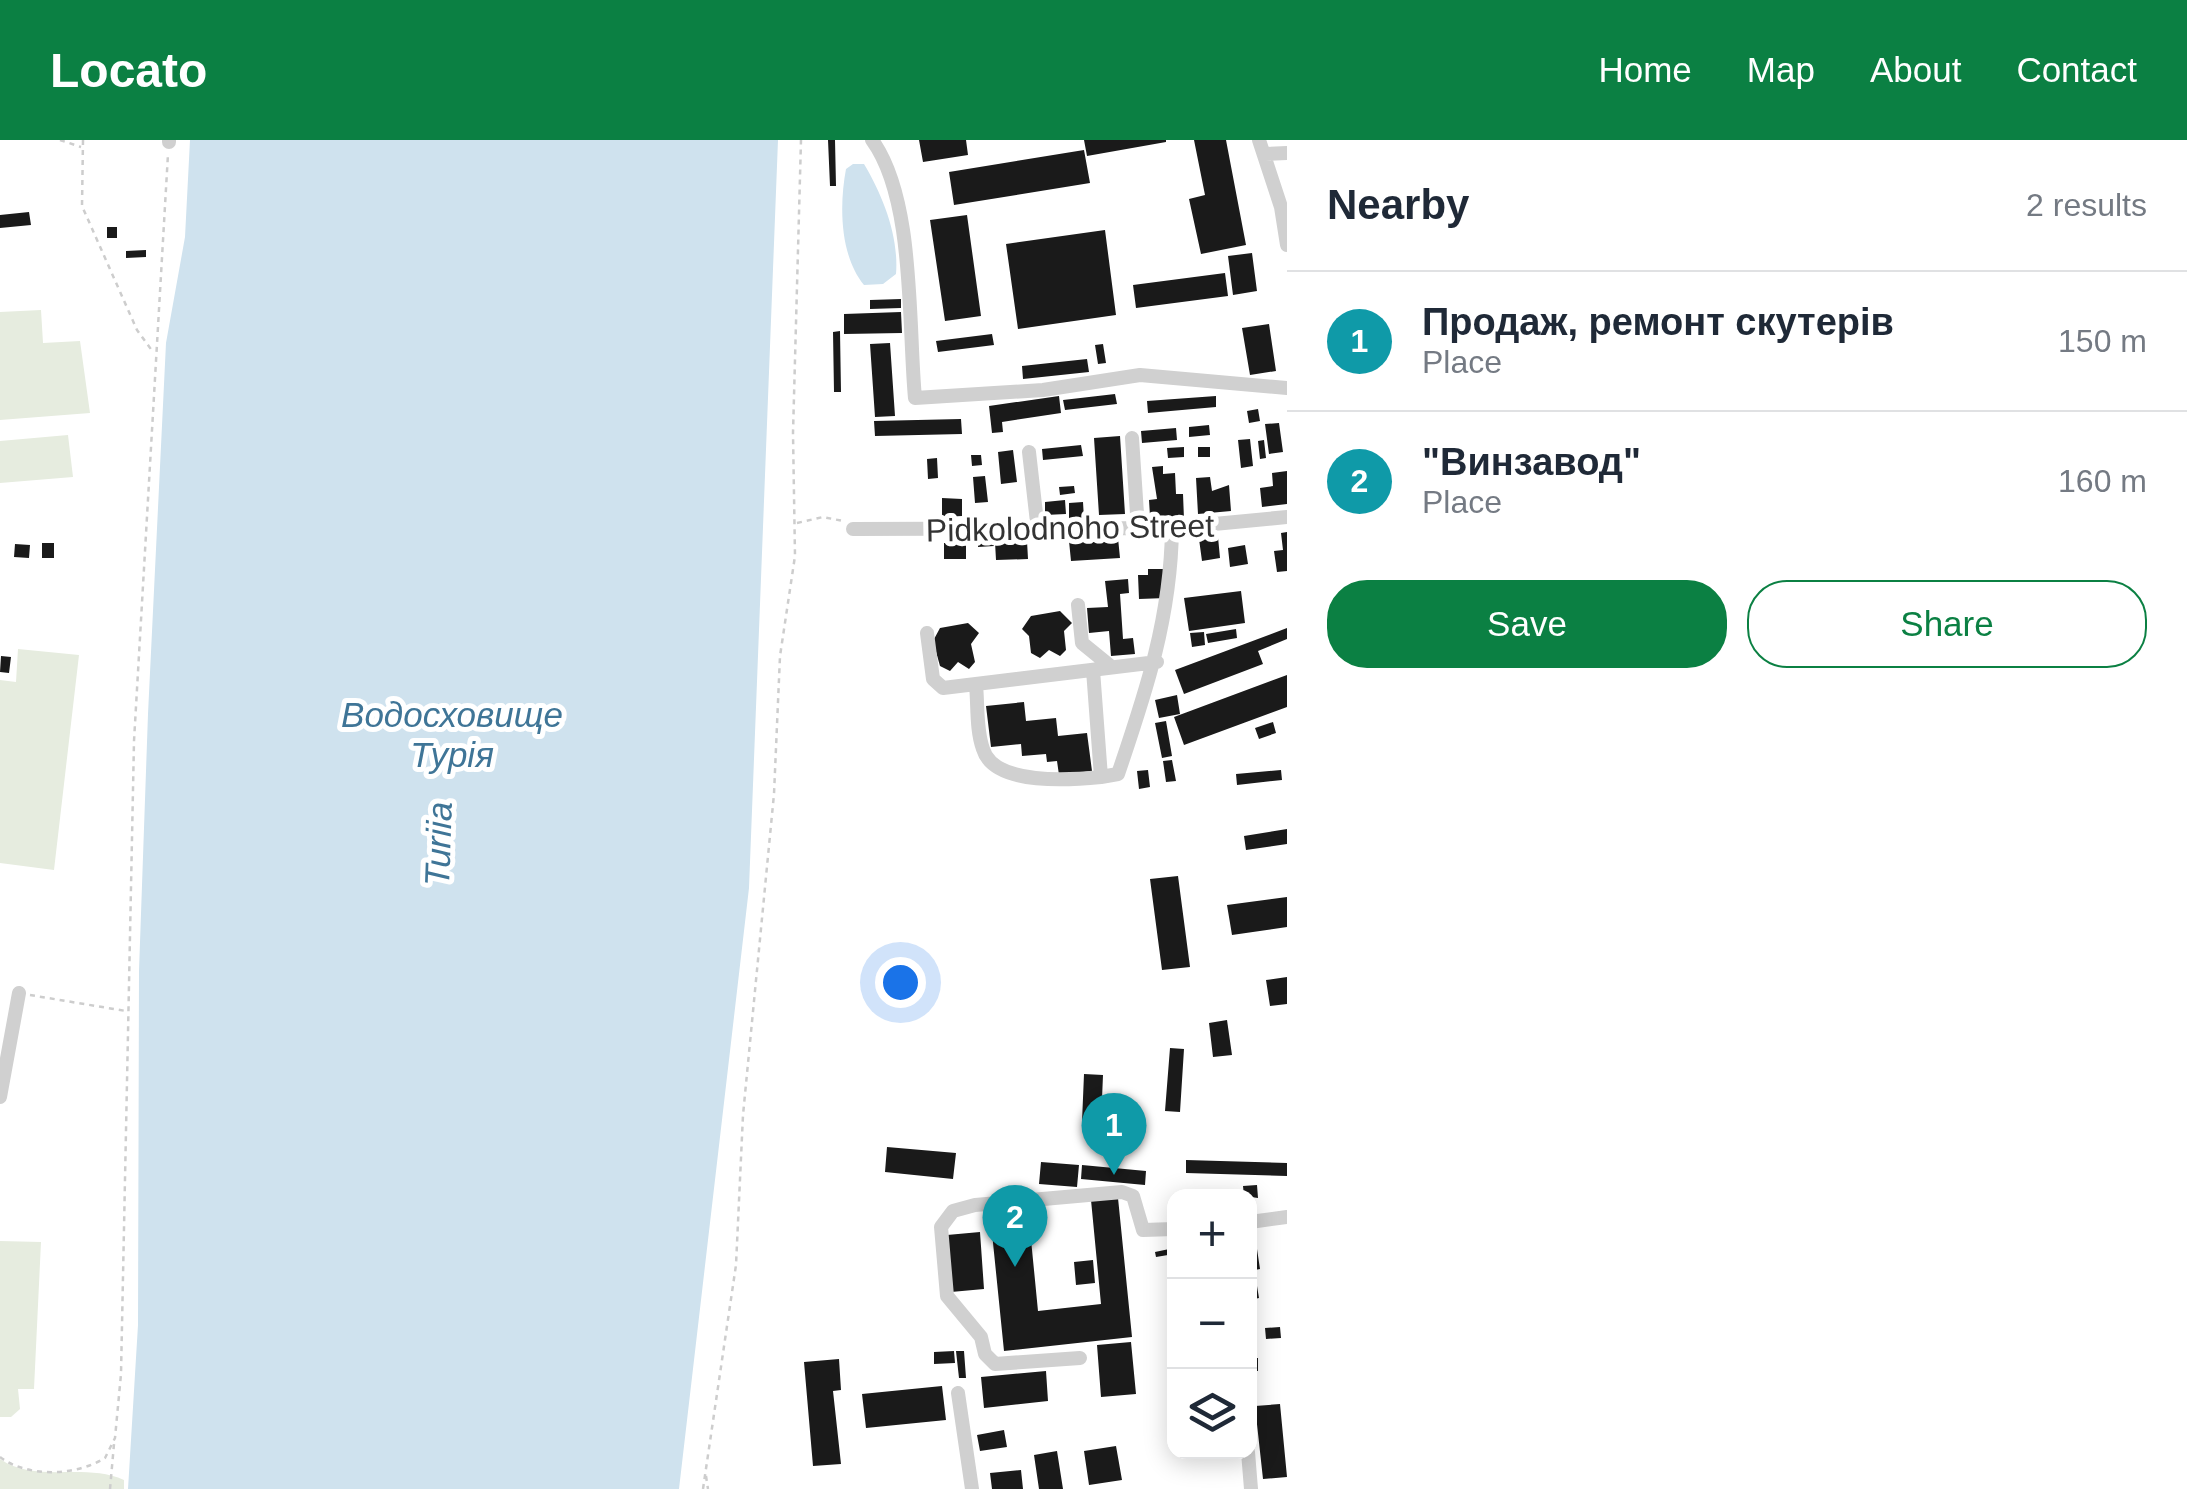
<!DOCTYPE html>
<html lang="en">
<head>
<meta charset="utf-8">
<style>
  :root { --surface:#fff; --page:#f2f2f3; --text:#1f2937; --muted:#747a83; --line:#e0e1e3; --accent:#0b8043 }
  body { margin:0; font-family:Helvetica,sans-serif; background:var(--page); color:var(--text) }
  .controls { position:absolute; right:30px; bottom:30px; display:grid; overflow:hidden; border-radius:20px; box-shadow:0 5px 25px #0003 }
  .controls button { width:90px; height:90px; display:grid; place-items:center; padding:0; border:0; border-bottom:2px solid var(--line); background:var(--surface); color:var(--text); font:50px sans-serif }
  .you { position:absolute; left:900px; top:842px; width:35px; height:35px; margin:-25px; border:8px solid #fff; border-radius:50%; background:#1a73e8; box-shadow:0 0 0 15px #1a73e833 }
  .badge { display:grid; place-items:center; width:65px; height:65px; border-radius:50%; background:var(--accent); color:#fff; font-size:32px; font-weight:700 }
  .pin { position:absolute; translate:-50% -82px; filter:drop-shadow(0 2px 5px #0008) }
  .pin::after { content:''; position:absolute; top:52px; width:35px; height:30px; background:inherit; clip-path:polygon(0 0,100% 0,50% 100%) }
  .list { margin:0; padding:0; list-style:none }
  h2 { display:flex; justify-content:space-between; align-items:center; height:130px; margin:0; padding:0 40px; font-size:42px }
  h2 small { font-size:32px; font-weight:400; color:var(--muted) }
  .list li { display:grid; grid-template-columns:65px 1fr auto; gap:30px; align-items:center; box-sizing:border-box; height:140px; padding:0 40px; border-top:2px solid var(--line) }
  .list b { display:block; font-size:38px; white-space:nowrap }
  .list p { margin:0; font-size:32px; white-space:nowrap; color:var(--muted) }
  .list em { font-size:32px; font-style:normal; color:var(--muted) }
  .actions { display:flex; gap:20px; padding:30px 40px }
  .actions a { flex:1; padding:22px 0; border:2px solid var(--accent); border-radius:40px; text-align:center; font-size:35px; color:var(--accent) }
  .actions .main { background:var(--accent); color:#fff }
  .icon { flex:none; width:55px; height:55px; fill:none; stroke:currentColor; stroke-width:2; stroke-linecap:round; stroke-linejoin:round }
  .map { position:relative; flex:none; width:1287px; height:1349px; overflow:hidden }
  header { display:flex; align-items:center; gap:60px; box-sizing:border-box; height:140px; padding:0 50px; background:var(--accent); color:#fff }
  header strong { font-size:48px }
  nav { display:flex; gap:55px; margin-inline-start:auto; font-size:35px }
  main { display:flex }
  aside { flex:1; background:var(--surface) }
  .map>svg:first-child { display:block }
  .green { fill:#e6ecdf }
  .water { fill:#cfe2ee }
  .building { fill:#1a1a1a }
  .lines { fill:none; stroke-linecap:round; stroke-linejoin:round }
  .path { stroke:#cdcdcd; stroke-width:2.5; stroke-dasharray:5 5; stroke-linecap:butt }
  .minor { stroke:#d0d0d0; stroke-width:14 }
  .labels { text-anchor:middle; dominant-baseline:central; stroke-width:10; stroke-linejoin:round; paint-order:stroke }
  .street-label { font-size:32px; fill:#333; stroke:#fff }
  .water-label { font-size:35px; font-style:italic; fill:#3f7597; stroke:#fff }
</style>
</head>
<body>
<header>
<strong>Locato</strong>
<nav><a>Home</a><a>Map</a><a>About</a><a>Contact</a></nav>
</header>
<main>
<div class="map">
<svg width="1287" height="1349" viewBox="0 0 1287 1349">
  <rect width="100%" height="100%" fill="#fff"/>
  <path class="green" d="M41,170L43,203L80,201L90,273L0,280V172Z
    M68,295L73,337L0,343V301Z
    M18,509L79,515L54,730L0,723V540L16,542Z
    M0,1101L41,1102L34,1249H18L20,1269L11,1277H0Z
    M0,1319C36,1344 84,1322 124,1340V1349H0Z"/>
  <path class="water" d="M190,0H778L749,748L679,1349H128L138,1185L139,831L148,574L166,203L185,97Z
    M853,24H864C883,56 899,96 896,134L883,144L864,145C840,116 839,66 846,29Z"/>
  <path class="building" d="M828,0H835L836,46H830Z
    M919,0H966L968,15L923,22Z
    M1084,0H1166V2L1087,16Z
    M1194,0H1226L1246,105L1201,114L1189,59L1205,55Z
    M1084,10L1090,43L954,65L949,32Z
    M29,72L31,85L0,88V75Z
    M967,75L981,176L945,181L930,80Z
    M107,87H117V98H107Z
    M1105,90L1116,175L1018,189L1006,104Z
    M146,110V117L126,118V111Z
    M1252,113L1257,151L1233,155L1228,116Z
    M1225,133L1228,156L1136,168L1133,145Z
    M901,159V168L870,169V160Z
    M901,172L902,193L844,194V174Z
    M1269,184L1276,231L1250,235L1242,188Z
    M840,191L841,252H834L833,192Z
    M992,194L994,205L938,212L936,201Z
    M890,203L895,276L875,277L870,204Z
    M1103,204L1106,223L1098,224L1095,205Z
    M1087,219L1089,232L1023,239L1022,226Z
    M1115,254L1117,264L1065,270L1063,260Z
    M1059,256L1061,273L1002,282L1003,292L992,293L989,266Z
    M1216,256V267L1148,273L1147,261Z
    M1258,269L1260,281L1249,283L1247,271Z
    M961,279L962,294L875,296L874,281Z
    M1279,283L1283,312L1269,314L1265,284Z
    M1209,285L1210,295L1189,297V287Z
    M1176,288L1177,300L1142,303L1141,291Z
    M1120,296L1125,374L1099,375L1094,298Z
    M1250,299L1253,326L1241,328L1238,300Z
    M1264,300L1266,318L1260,319L1258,301Z
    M1081,305L1083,316L1043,320L1042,309Z
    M1184,307V317L1168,318L1167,308Z
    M1198,307H1210V317H1198Z
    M1013,310L1017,342L1001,344L998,312Z
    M971,315H981L982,325L972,326Z
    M937,318L938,338L928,339L927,319Z
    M1163,326V334L1175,333L1176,354H1183L1184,379L1150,376L1149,360L1157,359L1152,327Z
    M1287,331V364L1262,367L1260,348L1273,346L1272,333Z
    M985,336L988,362L975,363L973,337Z
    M1210,337L1212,351L1229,345L1231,371L1198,374L1196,338Z
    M1074,346L1075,353L1060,355L1059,347Z
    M942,358L962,359V376L942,377Z
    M1065,360L1066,374L1045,375V362Z
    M1083,362L1084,379H1069V363Z
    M1287,392V431L1277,432L1274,411L1283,410L1281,393Z
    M978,397H993L994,406L978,407Z
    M1218,397L1220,418L1202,421L1199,399Z
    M1118,398L1120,418L1071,421L1069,401Z
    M1027,401L1028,419L996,420L995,402Z
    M42,403H54V418H42Z
    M944,403H966V419H944Z
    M15,404L30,405L29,418L14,417Z
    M1245,405L1248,424L1230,427L1228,408Z
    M1148,429H1166V458L1139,459L1138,435H1148Z
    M1128,439L1129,453L1120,454L1123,499L1133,498L1135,514L1111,516L1109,491L1089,493L1087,468L1108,467L1105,441Z
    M1241,451L1245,483L1189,491L1184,458Z
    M1060,471L1072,483L1064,491L1066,510L1060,516L1049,510L1040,518L1031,513L1029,496L1022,489L1031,476Z
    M968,483L979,493L971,504L975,522L969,529L958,522L950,531L940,526L933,501L940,488Z
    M1287,488V499L1258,511L1263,524L1184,554L1175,530Z
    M1236,489L1237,498L1208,503L1206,494Z
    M1204,492L1205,505L1192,507L1190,493Z
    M1,516L11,517L9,533L0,532Z
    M1287,535V567L1184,605L1174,577Z
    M1177,555L1180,574L1159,578L1155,560Z
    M1024,562L1026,581L1056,578L1058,596L1087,593L1092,631L1059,635L1057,621L1047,622L1046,614L1022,616L1021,604L991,607L986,566Z
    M1166,581L1172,616L1162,618L1155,583Z
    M1273,582L1276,593L1259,599L1255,588Z
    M1172,620L1176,641L1166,642L1163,621Z
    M1148,630L1150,647L1139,649L1137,631Z
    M1281,630L1282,640L1237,645L1236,634Z
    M1287,689V704L1246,710L1244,696Z
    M1178,736L1190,827L1162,830L1150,739Z
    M1287,757V787L1232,795L1227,765Z
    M1287,837V864L1270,866L1266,840Z
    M1227,880L1232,915L1213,917L1209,883Z
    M1170,908L1184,909L1180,972L1165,971Z
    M1084,934L1103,935L1101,983L1082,982Z
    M887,1007L956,1013L953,1039L885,1032Z
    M1186,1020L1287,1023V1036L1186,1033Z
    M1041,1022L1079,1025L1077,1047L1039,1044Z
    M1082,1025L1146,1031L1145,1045L1081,1039Z
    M1257,1045L1258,1058L1244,1056L1243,1046Z
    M1118,1058L1132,1197L1004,1211L991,1083L1029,1079L1038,1171L1101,1164L1091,1060Z
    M980,1092L984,1149L951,1152L947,1095Z
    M1174,1108V1114L1156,1117L1155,1112Z
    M1257,1109L1260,1129L1250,1131V1110Z
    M1093,1120L1095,1143L1076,1145L1074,1122Z
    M1257,1146L1259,1158L1250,1160V1147Z
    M1280,1187L1281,1198L1266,1199L1265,1188Z
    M1131,1202L1136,1254L1101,1257L1097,1205Z
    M954,1211L955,1223L934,1224V1212Z
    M956,1211H964L966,1238H959Z
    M1250,1218H1258V1231H1250Z
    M839,1219L841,1250L833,1251L841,1324L813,1326L804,1222Z
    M1046,1231L1048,1261L984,1268L981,1237Z
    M942,1246L946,1280L866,1288L862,1254Z
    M1280,1264L1287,1337L1263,1339L1255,1266Z
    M1004,1290L1007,1307L980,1311L977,1295Z
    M1116,1306L1122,1340L1089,1345L1084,1311Z
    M1057,1311L1063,1349H1039L1034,1315Z
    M1021,1330L1023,1349H992L990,1333Z"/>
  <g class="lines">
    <path class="path" d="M60,0L81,7
      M83,0L82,66L137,190L153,212
      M797,383L823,377L843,381
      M30,855L126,871
      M0,1317C28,1338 76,1336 105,1318L115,1298L121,1234L134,601L168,14
      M706,1336L708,1349
      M110,1349L114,1304
      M703,1349L736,1125L743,975L774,654L780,516L795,416L793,293L801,0"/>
    <path class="minor" d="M872,0C915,59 908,184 915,258L1043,250L1140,235L1287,248
      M1259,0L1281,67L1287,105
      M169,2V0
      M1265,14L1287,13
      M1132,298L1138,389
      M1029,312L1038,391
      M853,389L1172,388L1287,377
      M1078,465L1082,503L1109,525
      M927,493L933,539L943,548L1157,522
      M1093,530L1101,637L1118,634C1146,552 1171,477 1172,388
      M976,545C978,565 976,590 983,609C994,646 1072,640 1101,637
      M0,957L19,853
      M1250,1082L1287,1077
      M1080,1218L995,1224L985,1214L981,1197L947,1156L941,1087L953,1071L975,1065L1122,1052L1133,1056L1143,1090L1174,1089
      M958,1253L972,1349
      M1248,1312L1251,1349"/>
  </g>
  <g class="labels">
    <g class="street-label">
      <text transform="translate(1070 388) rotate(-1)">Pidkolodnoho Street</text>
    </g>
    <g class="water-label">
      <text x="452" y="574">Водосховище<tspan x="452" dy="40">Турія</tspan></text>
      <text transform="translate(438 704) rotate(-88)">Turiia</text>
    </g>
  </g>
</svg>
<div class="controls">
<button>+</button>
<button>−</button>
<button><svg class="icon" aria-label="layers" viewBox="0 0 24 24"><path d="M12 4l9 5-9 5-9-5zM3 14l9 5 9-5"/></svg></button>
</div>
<div class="you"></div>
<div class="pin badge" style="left:1114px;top:1035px;background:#0f9aa8">1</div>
<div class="pin badge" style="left:1015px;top:1127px;background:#0f9aa8">2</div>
</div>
<aside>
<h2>Nearby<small>2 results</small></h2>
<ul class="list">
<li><span class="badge" style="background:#0f9aa8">1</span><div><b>Продаж, ремонт скутерів</b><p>Place</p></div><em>150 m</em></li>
<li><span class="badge" style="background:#0f9aa8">2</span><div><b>&quot;Винзавод&quot;</b><p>Place</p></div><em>160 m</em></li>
</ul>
<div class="actions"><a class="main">Save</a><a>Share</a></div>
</aside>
</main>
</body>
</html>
